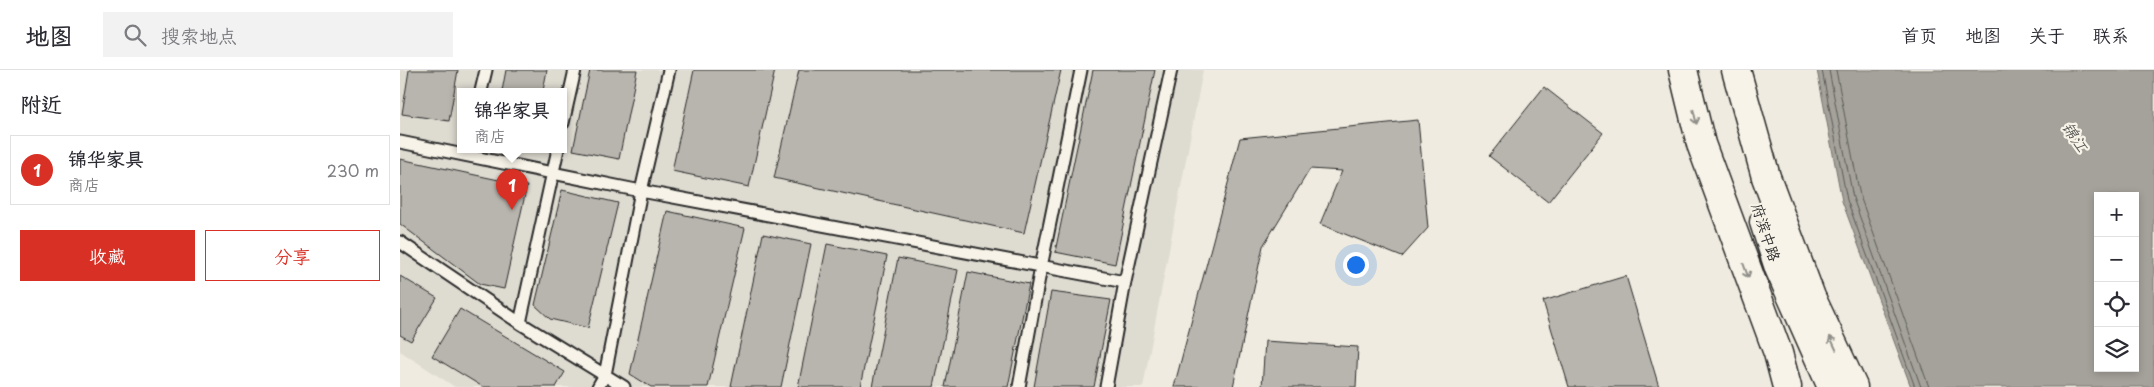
<!DOCTYPE html>
<html lang="zh">
<head>
<meta charset="utf-8">
<style>
  :root { --surface:#fff; --page:#f2f2f3; --text:#2b2b33; --muted:#7c7c81; --line:#e1e1e2; --accent:#d93025 }
  body { margin:0; font-family:"Playpen Sans","LXGW WenKai TC",sans-serif; background:var(--page); color:var(--text) }
  .controls { position:absolute; right:15px; bottom:15px; display:grid; overflow:hidden; border-radius:0px; box-shadow:0 2px 8px #0003 }
  .controls button { width:45px; height:45px; display:grid; place-items:center; padding:0; border:0; border-bottom:1px solid var(--line); background:var(--surface); color:var(--text); font:25px sans-serif }
  .you { position:absolute; left:955px; top:194px; width:18px; height:18px; margin:-12px; border:4px solid #fff; border-radius:50%; background:#1a73e8; box-shadow:0 0 0 8px #1a73e833 }
  .badge { display:grid; place-items:center; width:32px; height:32px; border-radius:50%; background:var(--accent); color:#fff; font-size:16px; font-weight:700 }
  .pin { position:absolute; translate:-50% -41px; filter:drop-shadow(0 1px 2px #0008) }
  .pin::after { content:''; position:absolute; top:26px; width:18px; height:15px; background:inherit; clip-path:polygon(0 0,100% 0,50% 100%) }
  .popup { position:absolute; left:57px; top:18px; width:110px; height:65px; box-sizing:border-box; display:grid; place-content:center; border-radius:0px; background:var(--surface); filter:drop-shadow(0 1px 4px #0005); font-size:16px; white-space:nowrap; color:var(--muted) }
  .popup b { font-size:19px; color:var(--text) }
  .popup::after { content:''; position:absolute; left:50%; top:100%; margin-left:-10px; border:10px solid transparent; border-top-color:var(--surface) }
  .list { margin:0; padding:0; list-style:none }
  h2 { display:flex; justify-content:space-between; align-items:center; height:65px; margin:0; padding:0 20px; font-size:21px }
  h2 small { font-size:16px; font-weight:400; color:var(--muted) }
  .list li { display:grid; grid-template-columns:32px 1fr auto; gap:15px; align-items:center; box-sizing:border-box; height:70px; margin:0 10px 10px; padding:0 10px; border:1px solid var(--line); border-radius:0px }
  .list b { display:block; font-size:19px; white-space:nowrap }
  .list p { margin:0; font-size:16px; white-space:nowrap; color:var(--muted) }
  .list em { font-size:16px; font-style:normal; color:var(--muted) }
  .actions { display:flex; gap:10px; padding:15px 20px }
  .actions a { flex:1; padding:11px 0; border:1px solid var(--accent); border-radius:0px; text-align:center; font-size:18px; color:var(--accent) }
  .actions .main { background:var(--accent); color:#fff }
  .icon { flex:none; width:28px; height:28px; fill:none; stroke:currentColor; stroke-width:2; stroke-linecap:round; stroke-linejoin:round }
  .map { position:relative; flex:none; width:1754px; height:317px; overflow:hidden }
  header { display:flex; align-items:center; gap:30px; box-sizing:border-box; height:70px; padding:0 25px; background:var(--surface); border-bottom:1px solid var(--line) }
  header strong { font-size:24px }
  nav { display:flex; gap:28px; margin-inline-start:auto; font-size:18px }
  .search { width:350px; height:45px; background:var(--page); display:flex; align-items:center; gap:12px; box-sizing:border-box; padding:0 18px; border-radius:0px; color:var(--muted); font-size:19px }
  main { display:flex }
  aside { flex:1; background:var(--surface) }
  .map>svg:first-child { display:block }
  .built { fill:#dedbd1; fill-rule:evenodd }
  .water { fill:#a4a29a; stroke:#74726e; fill-rule:evenodd }
  .lines { fill:none; stroke-linecap:round; stroke-linejoin:round }
  .shore { stroke:#5b5b57; stroke-width:1 }
  .building { fill:#b8b5ae; stroke:#2b2b2b }
  .lane-casing { stroke:#2b2b2b; stroke-width:15 }
  .secondary-casing { stroke:#2b2b2b; stroke-width:31 }
  .lane { stroke:#f7f3e8; stroke-width:11 }
  .secondary { stroke:#f7f3e8; stroke-width:28 }
  .oneway { stroke:#918f8a }
  .labels { text-anchor:middle; dominant-baseline:central; stroke-width:4.5; stroke-linejoin:round; paint-order:stroke }
  .street-label { font-size:15px; fill:#2b2b2b; stroke:#f7f3e8 }
  .water-label { font-size:16px; font-style:italic; fill:#555552; stroke:#f7f3e8 }
</style>
</head>
<body>
<header>
<strong>地图</strong>
<div class="search"><svg class="icon" aria-label="search" viewBox="0 0 24 24"><circle cx="10" cy="10" r="6"/><path d="M15 15l6 6"/></svg>搜索地点</div>
<nav><a>首页</a><a>地图</a><a>关于</a><a>联系</a></nav>
</header>
<main>
<aside>
<h2>附近<small></small></h2>
<ul class="list">
<li><span class="badge">1</span><div><b>锦华家具</b><p>商店</p></div><em>230 m</em></li>
</ul>
<div class="actions"><a class="main">收藏</a><a>分享</a></div>
</aside>
<div class="map">
<svg width="1754" height="317" viewBox="0 0 1754 317">
  <rect width="100%" height="100%" fill="#efebe0"/>
  <filter id="ink" filterUnits="userSpaceOnUse"><feTurbulence type="fractalNoise" baseFrequency=".02" numOctaves="2"/><feDisplacementMap in="SourceGraphic" scale="10" xChannelSelector="R" yChannelSelector="G"/><feConvolveMatrix kernelMatrix="1 2 1 2 8 2 1 2 1" color-interpolation-filters="sRGB"/></filter>
  <g filter="url(#ink)">
    <path class="built" d="M0,0H803L743,317H55L0,281ZM61,21H163V79H61Z"/>
    <path class="water" d="M1417,0H1754V317H1511L1442,131ZM1698,126H1735V298H1698Z"/>
    <g class="lines">
      <path class="shore" d="M1422,0L1447,130L1515,317
        M1429,0L1453,128L1521,317
        M1436,0L1460,126L1529,317"/>
    </g>
    <path class="building" d="M9,0H58L49,51L2,44Z
      M106,0H147L143,21H102Z
      M190,0H237L219,89L173,80Z
      M294,0H375L349,117L272,101Z
      M399,0H661L624,163L374,108Z
      M693,0H755L715,194L655,182Z
      M1144,17L1203,63L1148,132L1089,86Z
      M1018,50L1028,158L1002,187L920,154L942,101L910,99L863,176L833,317H774L840,68Z
      M0,89L127,116L104,219L80,214L0,154Z
      M162,120L218,133L188,258L150,249L135,235Z
      M267,141L345,158L308,317H251L230,304Z
      M363,164L411,174L381,317H331Z
      M427,174L487,186L460,317H398Z
      M498,188L558,200L534,317H472Z
      M568,202L629,214L608,317H545Z
      M0,206L37,228L11,271L0,265Z
      M1226,206L1259,317H1169L1143,231Z
      M651,222L711,230L694,317H634Z
      M60,239L165,302L156,317H83L32,286Z
      M865,271L958,277L956,317H862Z"/>
    <g class="lines">
      <defs>
        <path id="lane" d="M81,21L86,0
          M163,53L175,0
          M0,72L241,121L725,212
          M0,172L120,253L224,317
          M120,253L158,79
          M198,317L205,305L241,121L269,0
          M619,317L641,197L681,0
          M706,317L725,212L771,0"/>
        <path id="secondary" d="M1283,0L1301,74L1378,283L1387,317
          M1336,0L1366,107L1411,227L1453,317
          M1364,152L1379,198L1432,317"/>
      </defs>
      <use href="#lane" class="lane-casing"/>
      <use href="#secondary" class="secondary-casing"/>
      <use href="#lane" class="lane"/>
      <use href="#secondary" class="secondary"/>
    </g>
    <defs><path id="oneway-shaft" d="M-6 0H5M1.5-3L5.5 0L1.5 3" fill="none" stroke-width="1.6" stroke-linecap="round" stroke-linejoin="round" transform="scale(1.25)"/></defs>
    <g class="oneway">
      <use href="#oneway-shaft" transform="translate(1295 47) rotate(77)"/>
      <use href="#oneway-shaft" transform="translate(1346 201) rotate(70)"/>
      <use href="#oneway-shaft" transform="translate(1433 273) rotate(-115)"/>
    </g>
  </g>
  <g class="labels">
    <g class="street-label">
      <text transform="translate(1367 162) rotate(72)">府滨中路</text>
    </g>
    <g class="water-label">
      <text transform="translate(1676 66) rotate(56)">锦江</text>
    </g>
  </g>
</svg>
<div class="controls">
<button>+</button>
<button>−</button>
<button><svg class="icon" aria-label="locate" viewBox="0 0 24 24"><circle cx="12" cy="12" r="6"/><path d="M12 2v4M12 18v4M2 12h4M18 12h4"/></svg></button>
<button><svg class="icon" aria-label="layers" viewBox="0 0 24 24"><path d="M12 4l9 5-9 5-9-5zM3 14l9 5 9-5"/></svg></button>
</div>
<div class="you"></div>
<div class="pin badge" style="left:112px;top:140px">1</div>
<div class="popup"><b>锦华家具</b>商店</div>
</div>
</main>
</body>
</html>
